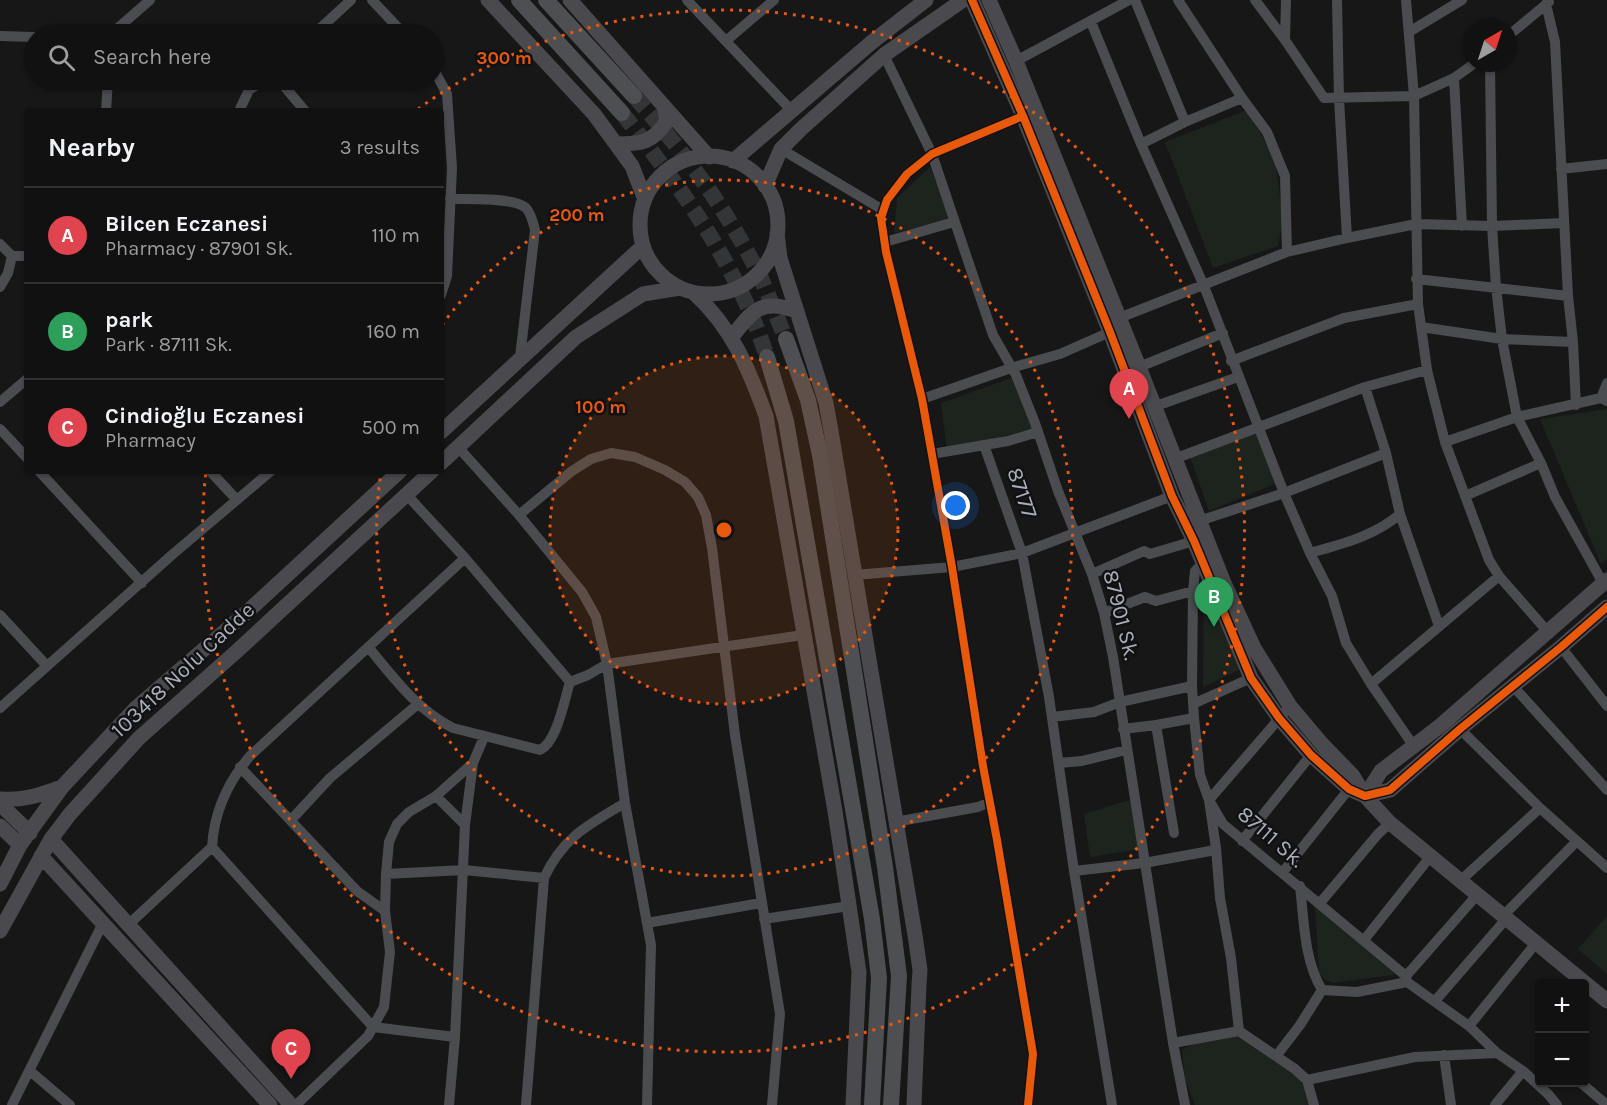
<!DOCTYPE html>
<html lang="en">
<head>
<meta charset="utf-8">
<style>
  :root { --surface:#111; --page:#1a1a1a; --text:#f1f3f6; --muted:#9c9d9f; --line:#303131; --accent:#757880 }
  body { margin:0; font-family:Karla,sans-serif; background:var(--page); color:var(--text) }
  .controls { position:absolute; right:18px; bottom:18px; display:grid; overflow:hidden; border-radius:6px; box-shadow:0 2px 4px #0004 }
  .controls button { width:54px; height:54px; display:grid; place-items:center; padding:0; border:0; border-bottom:2px solid var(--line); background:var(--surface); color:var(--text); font:30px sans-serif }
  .compass { position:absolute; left:1463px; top:18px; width:54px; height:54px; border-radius:50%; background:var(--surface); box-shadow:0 2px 4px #0004; rotate:39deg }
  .you { position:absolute; left:956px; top:506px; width:21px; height:21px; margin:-15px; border:4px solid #fff; border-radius:50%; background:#1a73e8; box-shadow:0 0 0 9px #1a73e833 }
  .badge { display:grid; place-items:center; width:39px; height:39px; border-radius:50%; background:var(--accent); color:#fff; font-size:20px; font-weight:700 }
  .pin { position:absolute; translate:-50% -50px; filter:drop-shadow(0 2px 3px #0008) }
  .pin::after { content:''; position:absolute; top:32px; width:21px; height:18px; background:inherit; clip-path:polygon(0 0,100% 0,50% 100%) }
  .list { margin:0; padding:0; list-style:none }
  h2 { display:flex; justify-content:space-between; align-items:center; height:78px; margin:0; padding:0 24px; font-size:26px }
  h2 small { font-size:20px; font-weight:400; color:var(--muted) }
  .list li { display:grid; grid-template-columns:39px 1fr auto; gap:18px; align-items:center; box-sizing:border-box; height:96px; padding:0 24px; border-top:2px solid var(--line) }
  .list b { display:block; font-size:22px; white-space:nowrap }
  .list p { margin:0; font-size:20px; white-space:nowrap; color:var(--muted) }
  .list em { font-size:20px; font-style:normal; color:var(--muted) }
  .icon { flex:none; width:33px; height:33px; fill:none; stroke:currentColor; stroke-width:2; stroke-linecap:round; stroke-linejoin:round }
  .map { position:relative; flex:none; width:1607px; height:1105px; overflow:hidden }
  .search { position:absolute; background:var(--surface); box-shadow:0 2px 4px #0004; left:24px; top:24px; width:420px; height:66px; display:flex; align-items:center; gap:15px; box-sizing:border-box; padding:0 21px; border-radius:33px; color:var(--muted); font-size:22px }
  .panel { position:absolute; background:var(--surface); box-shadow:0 2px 4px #0004; left:24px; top:108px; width:420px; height:366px; border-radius:6px }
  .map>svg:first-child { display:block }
  .green { fill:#1d241e }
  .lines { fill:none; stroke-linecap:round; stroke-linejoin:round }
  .primary-tunnel { stroke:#343537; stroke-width:16; stroke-dasharray:16 8; stroke-linecap:butt }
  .street { stroke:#4b4c50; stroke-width:10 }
  .secondary { stroke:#4a4a4e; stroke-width:15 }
  .primary { stroke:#4d4f52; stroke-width:16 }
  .cycleway-casing { stroke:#111113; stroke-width:11 }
  .cycleway { stroke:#e8590c; stroke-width:8 }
  .ring { fill:none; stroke:#e8590c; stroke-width:3; stroke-dasharray:3 6 }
  .labels { text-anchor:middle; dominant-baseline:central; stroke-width:5; stroke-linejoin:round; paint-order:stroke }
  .street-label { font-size:22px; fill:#a8adb8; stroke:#111113 }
  .centre { fill:#e8590c; stroke:#111113; stroke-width:3 }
  .ring-label { font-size:18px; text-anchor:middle; font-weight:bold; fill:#e8590c; stroke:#111113; stroke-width:5; stroke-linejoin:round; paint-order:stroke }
</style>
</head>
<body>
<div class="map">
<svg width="1607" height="1105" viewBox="0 0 1607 1105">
  <rect width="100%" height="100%" fill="#171717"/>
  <path class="green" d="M1247,110L1275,159L1283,220L1278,246L1213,268L1165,142Z
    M930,167L951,220L894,233L897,198Z
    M1014,377L1034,429L947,450L941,403Z
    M1607,409V559L1601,564L1540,419Z
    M1256,432L1275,484L1209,511L1190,457Z
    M1204,586L1243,668L1203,687Z
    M1133,799L1141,849L1090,857L1084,814Z
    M1315,906L1400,974L1333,983L1324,979L1319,972Z
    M1607,916V974L1578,949Z
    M1227,1033L1246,1037L1299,1077L1308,1095L1311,1105H1195L1185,1079L1182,1050L1201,1039Z"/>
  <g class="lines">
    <path class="primary-tunnel" d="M634,96C679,146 717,196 749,255C764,281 774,311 786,339
      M622,113C682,189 737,264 767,357"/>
    <path class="street" d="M372,0L404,34
      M687,0L791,110
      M1135,0L1185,122
      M1178,0L1242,98L1267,132L1285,176L1287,252
      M1255,0L1285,40L1324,98L1414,96L1454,78L1475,63
      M1337,0L1339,99L1347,238
      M1406,0L1414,96L1418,304L1427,370L1445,442L1489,560L1499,576L1548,632
      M1546,4L1555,42L1568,296L1573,342L1576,405
      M1091,22L1141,144L1204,286L1284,493L1310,553L1332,596L1346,643L1371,684L1413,745
      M1409,32L1462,0
      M111,34L150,0
      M314,34L351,0
      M0,36L34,37
      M1508,36L1549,2
      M727,40L774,0
      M1285,40L1286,0
      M884,55L932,154L993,335L1016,375L1035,423L1058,491L1092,574L1104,613L1113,657L1173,1043L1239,1031
      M1016,61L1129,0
      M1490,63L1492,226L1496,287L1502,339L1517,417L1541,463L1555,497L1603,583
      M434,70L447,94L452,168L447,276L441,295
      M1454,78L1462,226
      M279,80L305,111
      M106,111L108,80
      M239,111L249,90L264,80
      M1023,116L932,154L907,174L887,200L881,218L886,252L922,399L952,567L983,766L997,840L1033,1054L1028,1105
      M1141,144L1185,122L1242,98
      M781,149L883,210
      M1561,169L1607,164
      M450,199C466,199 514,197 526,208C531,213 533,222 535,230L520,357
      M885,242L954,222
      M0,244L12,256H27
      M1416,279L1568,296
      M0,287L8,273L12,256
      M1119,318L1287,252L1347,238L1416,224L1492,226L1564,223
      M1421,327L1502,339L1573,342
      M1231,361L1344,318L1418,304
      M1139,367L1223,333
      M1365,387L1386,453L1400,514L1439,626
      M1601,398L1607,383
      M922,399L1011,368L1060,354L1110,332
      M0,402L27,379
      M1153,407L1238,377
      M0,429L27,458
      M1445,442L1517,417L1601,398L1607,401
      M984,445L1022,553L1049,697L1074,871L1112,1105
      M458,447L519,515L582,592L596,617L607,664L625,803L651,945L647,1105
      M932,454L1008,441L1038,432
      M1174,459L1365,387L1427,370
      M39,471L142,583
      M210,471L237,500
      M1465,496L1541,463
      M519,515L572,471L591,459L611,453L635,457L665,470L685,482L698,497L706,515L712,548L735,735L780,1014L772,1105
      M1199,521L1284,493L1386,453
      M1310,553C1341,544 1375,536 1400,514
      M1203,563L1195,571L1193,591L1192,686L1194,718L1200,775L1209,800L1223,824L1406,976L1407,982L1469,1026L1497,1053L1523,1071L1548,1094L1557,1105
      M1092,574L1144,551L1150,554L1194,541
      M854,575L952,567L1022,553L1172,496
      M1104,613L1145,597L1156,601L1193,591
      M0,615L47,666
      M1561,647L1607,706
      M369,648C394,678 417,710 453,728L540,750C557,742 564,701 570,682L465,558L406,494
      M570,682L588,675L607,664L803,635
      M1371,684L1499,576
      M1513,686L1607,790
      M1193,704L1251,678
      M1290,706L1209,800L1216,848L1220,898L1231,958L1239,1031L1295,1069L1307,1080L1415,1057L1497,1053
      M0,708L173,554L271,471
      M1052,717L1094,712L1120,702L1192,686
      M1156,725L1194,718
      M1123,729L1156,725L1174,833
      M1460,729L1540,808L1607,868
      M1059,763L1082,761L1126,750
      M240,767L357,891L385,911
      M436,796L465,825
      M291,820L330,778L418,704
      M895,822L978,807L990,802
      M1242,841L1311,755
      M212,847L373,1027L455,1037
      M1074,871L1144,863L1210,851L1216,848
      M1282,873L1349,789
      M386,874L464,870L544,878
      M1460,881L1540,808
      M1300,886C1304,921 1304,960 1322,990L1357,992L1407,982
      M1320,903L1378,834L1390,823
      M1503,916L1576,842
      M764,919L849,906
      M647,923L761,903
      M128,925L212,847C214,812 227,783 250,756L465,558
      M1364,940L1430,857
      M1406,976L1477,895
      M1435,1001L1506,919
      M1469,1026L1536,943
      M1173,1043L1185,1105
      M1277,1055L1300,1025L1322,990
      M1444,1055L1451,1105
      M30,1071L70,1105
      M1307,1080L1314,1105
      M1580,1082L1607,1105
      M12,1105L103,923
      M296,1105L368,1036L384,1007L390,952L385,911L386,874L389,842L397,824L409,812L436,796L473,763
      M449,1105L455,1037L465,825L473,763L484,737
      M526,1105L544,878C563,837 588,825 625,803
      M1495,1105L1523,1071"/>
    <path class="secondary" d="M488,0L594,114L632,166L644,197
      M570,0L709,157
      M972,0L1023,116L1110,332L1172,496L1194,541L1251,678L1279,718L1311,755L1349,789L1365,796L1390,790L1460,729L1561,647L1607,607
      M989,0L1016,61L1139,367L1224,583L1254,648L1290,706L1322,744L1353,776L1365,796L1390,823L1607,1001
      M617,144C642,144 652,143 667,121L664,106
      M640 225a69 69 0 1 1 138 0a69 69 0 1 1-138 0Z
      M733,161L872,42L926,0
      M765,186L781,149L801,129L884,55L963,0
      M777,233L780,258L826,403L831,431L915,935L920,970L919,985L914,1105
      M694,293C732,328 748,367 766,416L835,811L859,972L853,1105
      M732,337C752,310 763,298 796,311
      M441,432L643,246
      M441,463L576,337L643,294L680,288
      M1365,796L1381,771L1440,726L1607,580
      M0,799C24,801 39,795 62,787
      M0,804L30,833
      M0,826L20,845
      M51,839L291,1105
      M41,856L270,1105
      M0,884L20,845L62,787L136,708L246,613L400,471
      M0,931L51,839L70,814L139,738L237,651L432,471"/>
    <path class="primary" d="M519,0L622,113
      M546,0L634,96
      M786,339L808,400L820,455L885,867L899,976L891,1105
      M767,357L786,421L872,919L879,978L872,1105"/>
    <defs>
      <path id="cycleway" d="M972,0L1023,116L1110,332L1172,496L1194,541L1251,678L1279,718L1311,755L1349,789L1365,796L1390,790L1460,729L1561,647L1607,607
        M1023,116L932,154L907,174L887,200L881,218L886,252L922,399L952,567L983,766L997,840L1033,1054L1028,1105"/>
    </defs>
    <use href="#cycleway" class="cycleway-casing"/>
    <use href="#cycleway" class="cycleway"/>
  </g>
  <circle cx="724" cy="530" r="174" fill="#e8590c" fill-opacity=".12"/>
  <g class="ring">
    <circle cx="724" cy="530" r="174"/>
    <path d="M442 325A348 348 0 1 1 381 473"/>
    <path d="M418 109A521 521 0 1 1 206 471"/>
  </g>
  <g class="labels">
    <g class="street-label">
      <text transform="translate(1022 493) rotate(71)">87177</text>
      <text transform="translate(1121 615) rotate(76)">87901 Sk.</text>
      <text transform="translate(183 670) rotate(-43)">103418 Nolu Cadde</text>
      <text transform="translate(1271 837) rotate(41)">87111 Sk.</text>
    </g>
  </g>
  <circle cx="724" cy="530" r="9" class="centre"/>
  <g class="ring-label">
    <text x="504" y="64">300 m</text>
    <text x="577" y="221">200 m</text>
    <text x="601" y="413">100 m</text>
  </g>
</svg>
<div class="controls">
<button>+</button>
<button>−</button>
</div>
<svg class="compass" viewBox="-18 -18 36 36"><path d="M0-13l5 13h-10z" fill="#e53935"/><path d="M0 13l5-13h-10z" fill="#9c9d9f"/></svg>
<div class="you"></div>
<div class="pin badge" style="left:1129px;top:419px;background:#e0444e">A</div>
<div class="pin badge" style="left:1214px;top:627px;background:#2e9e5b">B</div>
<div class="pin badge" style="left:291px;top:1079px;background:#e0444e">C</div>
<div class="search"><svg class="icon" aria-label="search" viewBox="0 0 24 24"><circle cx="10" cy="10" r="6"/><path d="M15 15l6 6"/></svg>Search here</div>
<section class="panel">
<h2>Nearby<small>3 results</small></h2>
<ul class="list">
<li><span class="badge" style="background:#e0444e">A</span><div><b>Bilcen Eczanesi</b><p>Pharmacy · 87901 Sk.</p></div><em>110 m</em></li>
<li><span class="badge" style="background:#2e9e5b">B</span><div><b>park</b><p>Park · 87111 Sk.</p></div><em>160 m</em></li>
<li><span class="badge" style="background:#e0444e">C</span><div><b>Cindioğlu Eczanesi</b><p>Pharmacy</p></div><em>500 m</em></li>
</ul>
</section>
</div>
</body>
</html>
